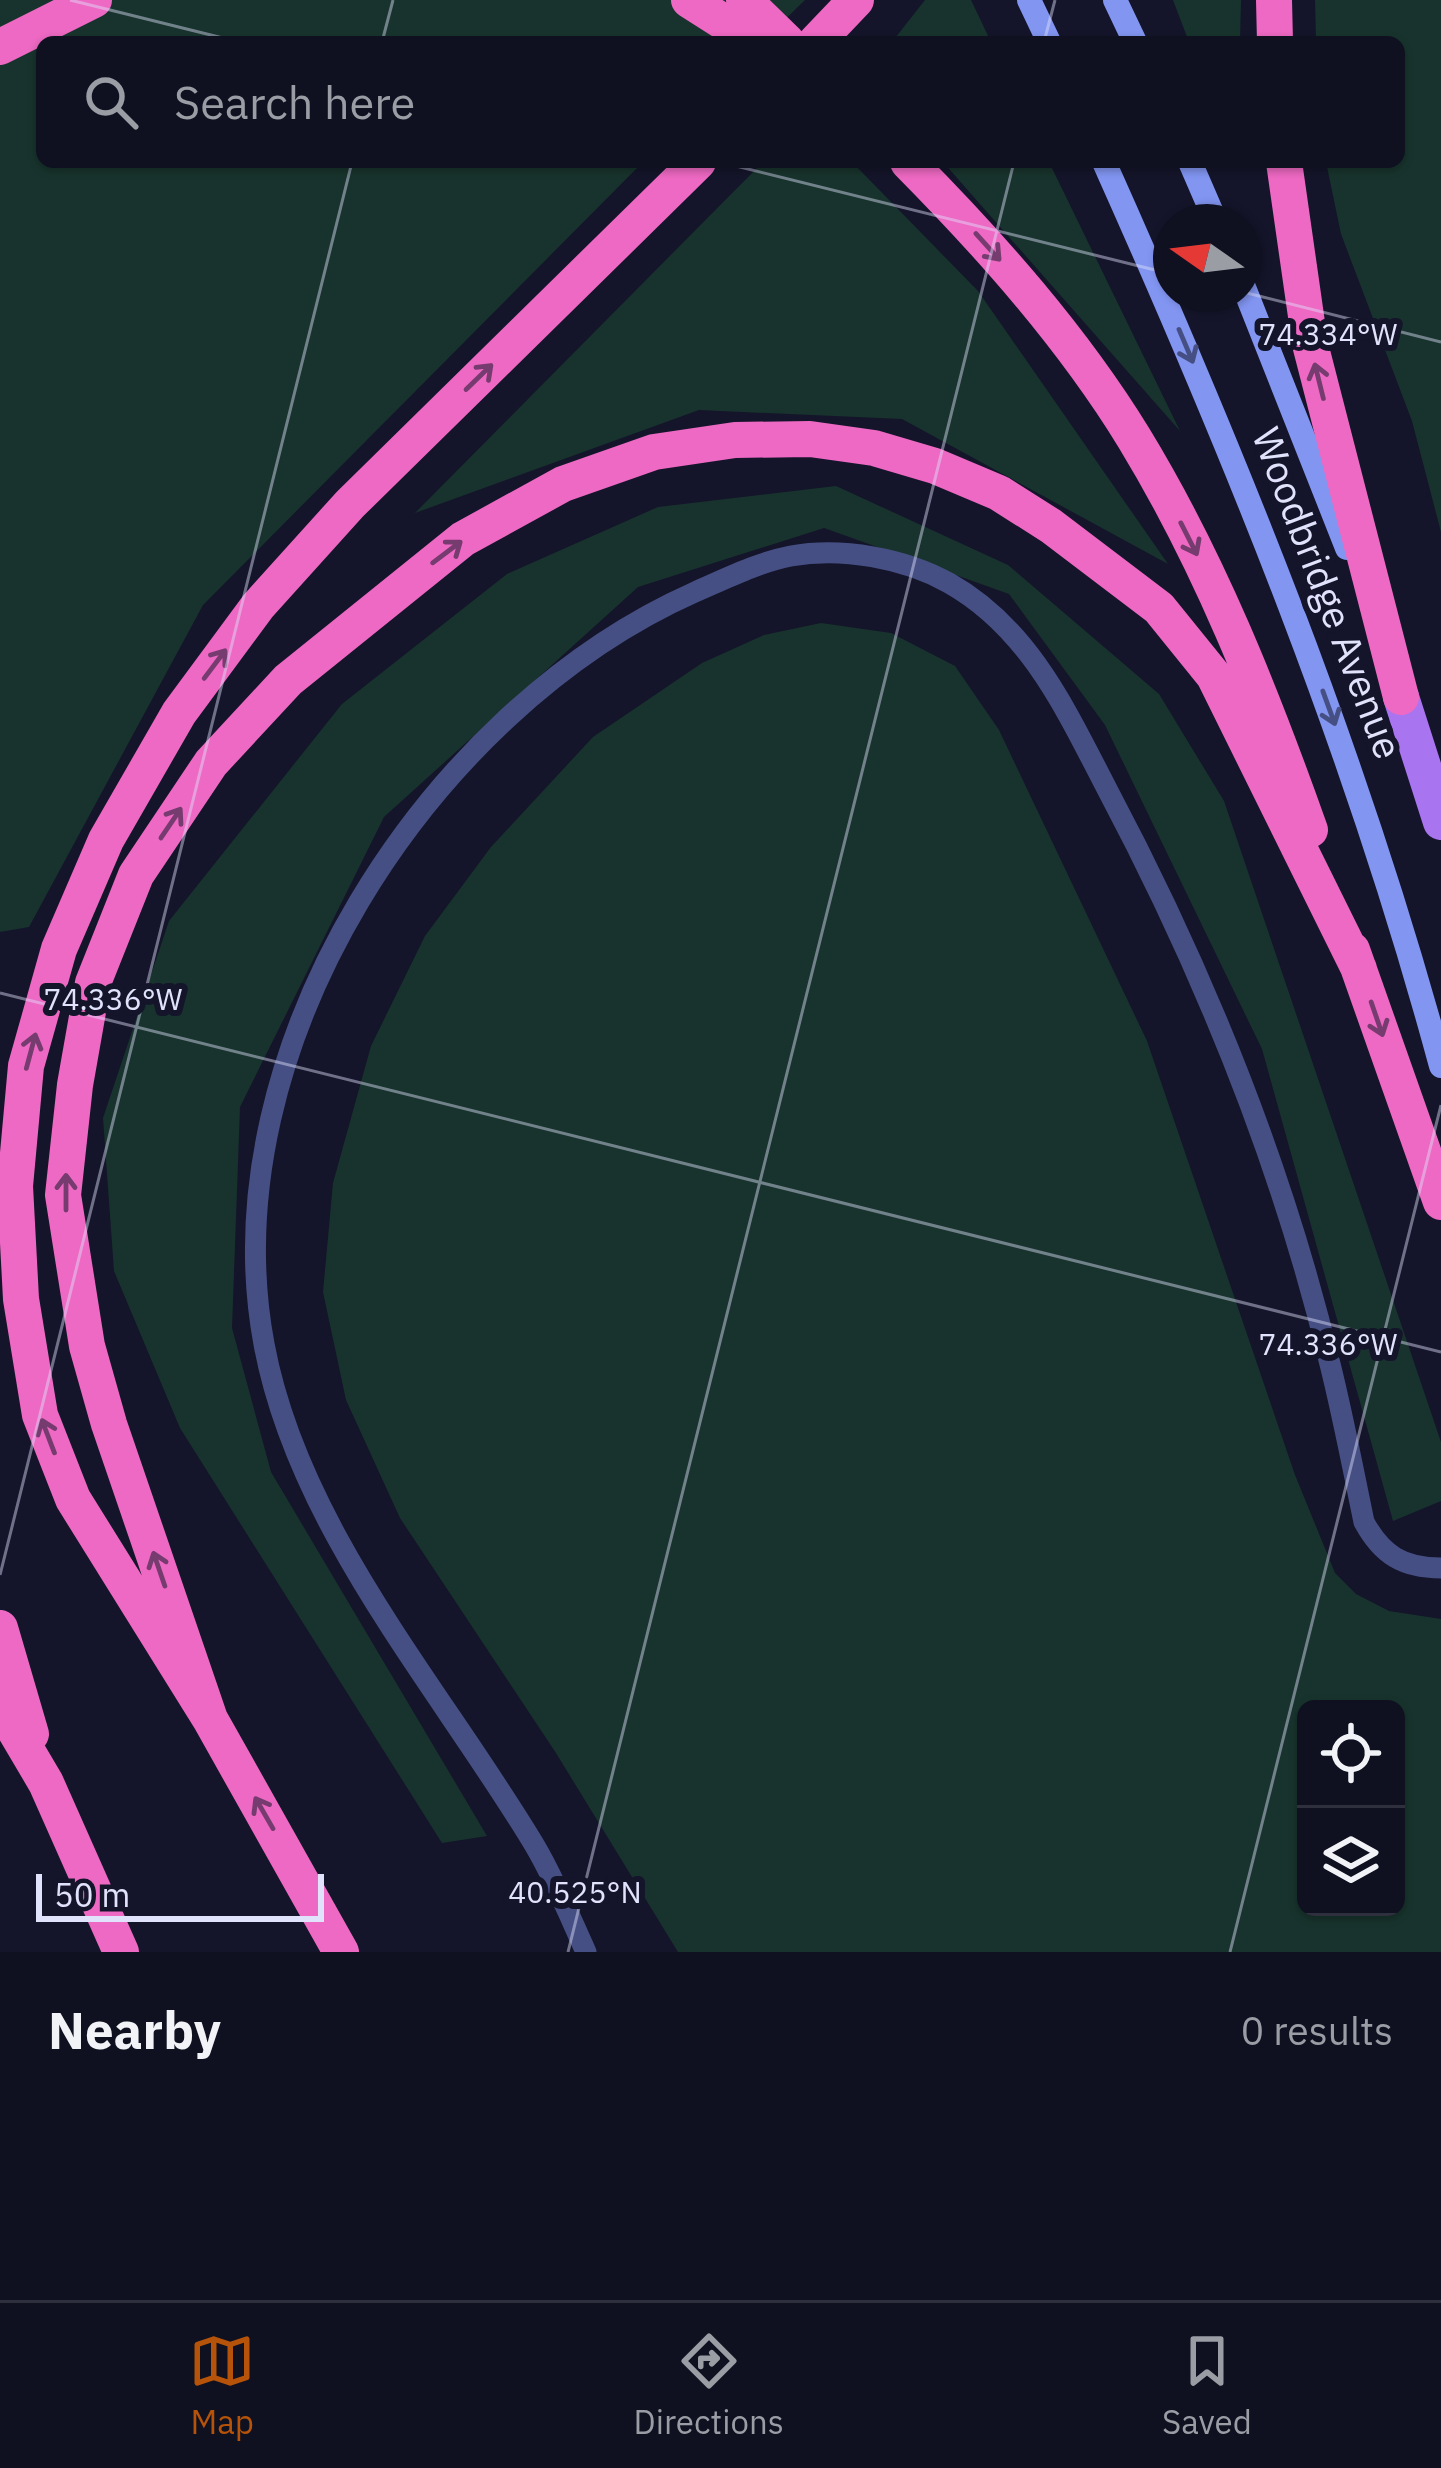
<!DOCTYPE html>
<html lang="en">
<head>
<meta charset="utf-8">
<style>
  :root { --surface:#0f1020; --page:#181929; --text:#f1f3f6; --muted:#9b9da5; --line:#2f303e; --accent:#b45309 }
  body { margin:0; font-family:"IBM Plex Sans",sans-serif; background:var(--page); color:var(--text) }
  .controls { position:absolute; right:36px; bottom:36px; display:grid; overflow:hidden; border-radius:18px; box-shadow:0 3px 9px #0004 }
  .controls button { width:108px; height:108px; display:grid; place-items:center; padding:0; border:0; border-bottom:3px solid var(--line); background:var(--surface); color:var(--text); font:60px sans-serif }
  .compass { position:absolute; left:1153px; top:204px; width:108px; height:108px; border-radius:50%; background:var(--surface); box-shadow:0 3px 9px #0004; rotate:284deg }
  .scale { position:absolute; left:36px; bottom:30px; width:288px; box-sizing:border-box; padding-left:12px; border:6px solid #e1e3fc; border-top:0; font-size:33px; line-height:42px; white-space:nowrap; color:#e1e3fc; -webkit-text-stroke:9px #14152a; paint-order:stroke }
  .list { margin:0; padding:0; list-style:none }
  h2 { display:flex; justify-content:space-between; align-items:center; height:156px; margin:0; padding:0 48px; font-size:51px }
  h2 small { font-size:39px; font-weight:400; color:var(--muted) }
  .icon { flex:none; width:66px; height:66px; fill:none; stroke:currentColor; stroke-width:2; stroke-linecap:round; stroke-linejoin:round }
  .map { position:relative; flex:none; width:1441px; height:1952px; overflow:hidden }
  .search { position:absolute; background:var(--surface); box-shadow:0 3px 9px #0004; left:36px; right:36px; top:36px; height:132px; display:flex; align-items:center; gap:30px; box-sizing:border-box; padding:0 42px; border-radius:18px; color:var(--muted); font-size:45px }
  .sheet { height:348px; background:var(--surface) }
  nav { display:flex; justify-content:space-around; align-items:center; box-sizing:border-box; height:168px; border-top:3px solid var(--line); background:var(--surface); font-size:33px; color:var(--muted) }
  nav a { display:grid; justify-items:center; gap:6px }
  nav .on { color:var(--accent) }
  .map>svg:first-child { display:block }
  .green { fill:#18332d; fill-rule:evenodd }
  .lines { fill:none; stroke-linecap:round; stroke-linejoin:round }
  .lane { stroke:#454f83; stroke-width:21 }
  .secondary { stroke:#8295f1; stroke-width:24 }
  .primary { stroke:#a974ef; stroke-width:36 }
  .highway { stroke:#ee69c3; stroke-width:36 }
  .oneway { stroke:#763b6f }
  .oneway2 { stroke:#464f84 }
  .ticks { fill:none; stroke:#e1e3fc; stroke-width:3; stroke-opacity:0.45 }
  .labels { text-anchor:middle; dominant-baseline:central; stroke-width:12; stroke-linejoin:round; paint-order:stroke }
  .street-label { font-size:39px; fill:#e1e3fc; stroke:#14152a }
  .ticks-label { font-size:30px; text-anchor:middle; fill:#e1e3fc; stroke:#14152a; stroke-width:12; stroke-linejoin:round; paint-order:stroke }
</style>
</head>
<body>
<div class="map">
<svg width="1441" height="1952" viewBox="0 0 1441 1952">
  <rect width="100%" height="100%" fill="#14152a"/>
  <path class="green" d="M0,0H805L762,42H42V162H643L203,605L29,927L0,932Z
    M925,0H971L991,42H892Z
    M1173,0H1241L1240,42H1189Z
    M1315,0H1441V532L1412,421L1341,234L1326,162H1399V42H1316Z
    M763,162H852L978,291L1168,564L902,419L699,410L415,513Z
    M943,162H1049L1180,431Z
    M836,486L1008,565L1159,694L1224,801L1441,1442V1501L1393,1521L1262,1049L1105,725L1009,594L824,528L638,587L384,817L240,1107L232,1328L271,1472L487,1836L442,1843L180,1428L114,1271L103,1118L169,921L342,704L507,574L658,507Z
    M821,623L891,633L955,666L999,730L1147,1041L1295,1475L1335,1573L1356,1594L1389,1611L1441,1619V1952H678L556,1753L400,1518L346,1400L323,1292L333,1183L371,1046L425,936L491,847L593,737L702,663L764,635ZM1306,1709H1396V1907H1306Z"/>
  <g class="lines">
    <path class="lane" d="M586,1952C570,1917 555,1880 535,1846C441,1689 298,1529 264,1344C209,1049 429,710 695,592C725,579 759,562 791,556C842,547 904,558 949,583C1029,628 1066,710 1107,789C1203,970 1282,1164 1330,1364C1343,1416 1353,1469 1364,1522C1382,1555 1403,1568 1441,1568"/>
    <path class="secondary" d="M1029,0L1049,42
      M1115,0L1135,42
      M1104,162C1236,457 1357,754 1441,1066
      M1190,162L1216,222
      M1243,285L1347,548"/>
    <path class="primary" d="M1401,697L1441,822"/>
    <path class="highway" d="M689,0L755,42
      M744,0L787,42
      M1274,0L1275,42
      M816,42L856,0
      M0,47L94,0
      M908,162C991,246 1072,337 1134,438C1209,561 1262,695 1310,830
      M1284,162L1310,344L1401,697
      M1352,950L1441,1202
      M0,1628L31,1734
      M0,1705L46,1783L121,1952
      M210,1719L109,1424L87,1346L63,1195L75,1085L93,983L136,875L211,763L288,680L463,539L563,484L654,452L735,440L810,439L874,448L935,466L999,493L1051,526L1159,608L1214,676L1359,969
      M341,1952L210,1719L73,1499L40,1415L21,1299L15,1186L26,1066L59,949L106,840L179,713L258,606L350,504L698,162"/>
  </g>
  <defs><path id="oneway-shaft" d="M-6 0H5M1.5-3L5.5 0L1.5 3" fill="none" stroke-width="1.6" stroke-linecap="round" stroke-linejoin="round" transform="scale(3)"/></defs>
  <g class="oneway">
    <use href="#oneway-shaft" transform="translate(988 247) rotate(48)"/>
    <use href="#oneway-shaft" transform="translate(479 377) rotate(-44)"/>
    <use href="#oneway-shaft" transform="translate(1319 381) rotate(-104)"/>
    <use href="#oneway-shaft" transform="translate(1189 539) rotate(63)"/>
    <use href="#oneway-shaft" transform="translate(447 552) rotate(-37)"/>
    <use href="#oneway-shaft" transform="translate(215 664) rotate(-53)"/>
    <use href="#oneway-shaft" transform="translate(171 823) rotate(-56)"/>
    <use href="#oneway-shaft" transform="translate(1377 1019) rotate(71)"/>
    <use href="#oneway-shaft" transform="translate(31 1051) rotate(-75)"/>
    <use href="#oneway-shaft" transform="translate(66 1192) rotate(-90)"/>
    <use href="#oneway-shaft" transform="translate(48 1436) rotate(-111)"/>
    <use href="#oneway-shaft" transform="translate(159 1569) rotate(-109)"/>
    <use href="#oneway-shaft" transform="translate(264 1813) rotate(-120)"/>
  </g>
  <g class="oneway2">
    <use href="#oneway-shaft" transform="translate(1186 346) rotate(67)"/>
    <use href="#oneway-shaft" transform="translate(1329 708) rotate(70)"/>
  </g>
  <path class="ticks" d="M70,0L239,42M382,42L393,0M1044,42L1055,0M720,162L1171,274M1243,292L1441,342M0,993L1441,1352M0,1575L352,162M568,1952L1014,162M1230,1952L1441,1105"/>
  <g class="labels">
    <g class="street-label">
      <text transform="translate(1328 593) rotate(69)">Woodbridge Avenue</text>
    </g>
  </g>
  <g class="ticks-label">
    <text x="1328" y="345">74.334°W</text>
    <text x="113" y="1010">74.336°W</text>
    <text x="1328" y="1355">74.336°W</text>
    <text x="575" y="1903">40.525°N</text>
  </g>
</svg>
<div class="controls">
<button><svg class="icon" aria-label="locate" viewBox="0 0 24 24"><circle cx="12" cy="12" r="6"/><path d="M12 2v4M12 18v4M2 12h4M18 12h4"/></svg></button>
<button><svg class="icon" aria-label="layers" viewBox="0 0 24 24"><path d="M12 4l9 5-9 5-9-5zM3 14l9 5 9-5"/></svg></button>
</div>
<svg class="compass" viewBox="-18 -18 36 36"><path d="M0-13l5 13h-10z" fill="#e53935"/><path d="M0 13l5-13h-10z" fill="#9b9da5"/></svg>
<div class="scale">50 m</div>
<div class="search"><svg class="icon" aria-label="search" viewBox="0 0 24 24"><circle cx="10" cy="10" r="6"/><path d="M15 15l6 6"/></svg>Search here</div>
</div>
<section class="sheet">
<h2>Nearby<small>0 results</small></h2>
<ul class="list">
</ul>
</section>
<nav>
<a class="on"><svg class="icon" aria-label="map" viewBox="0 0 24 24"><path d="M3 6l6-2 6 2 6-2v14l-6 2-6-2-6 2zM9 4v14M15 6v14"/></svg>Map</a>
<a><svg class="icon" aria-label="directions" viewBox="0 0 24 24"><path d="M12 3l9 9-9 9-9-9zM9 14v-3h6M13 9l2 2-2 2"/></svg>Directions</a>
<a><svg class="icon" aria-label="saved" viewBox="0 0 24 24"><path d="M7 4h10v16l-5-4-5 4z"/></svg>Saved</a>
</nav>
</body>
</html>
